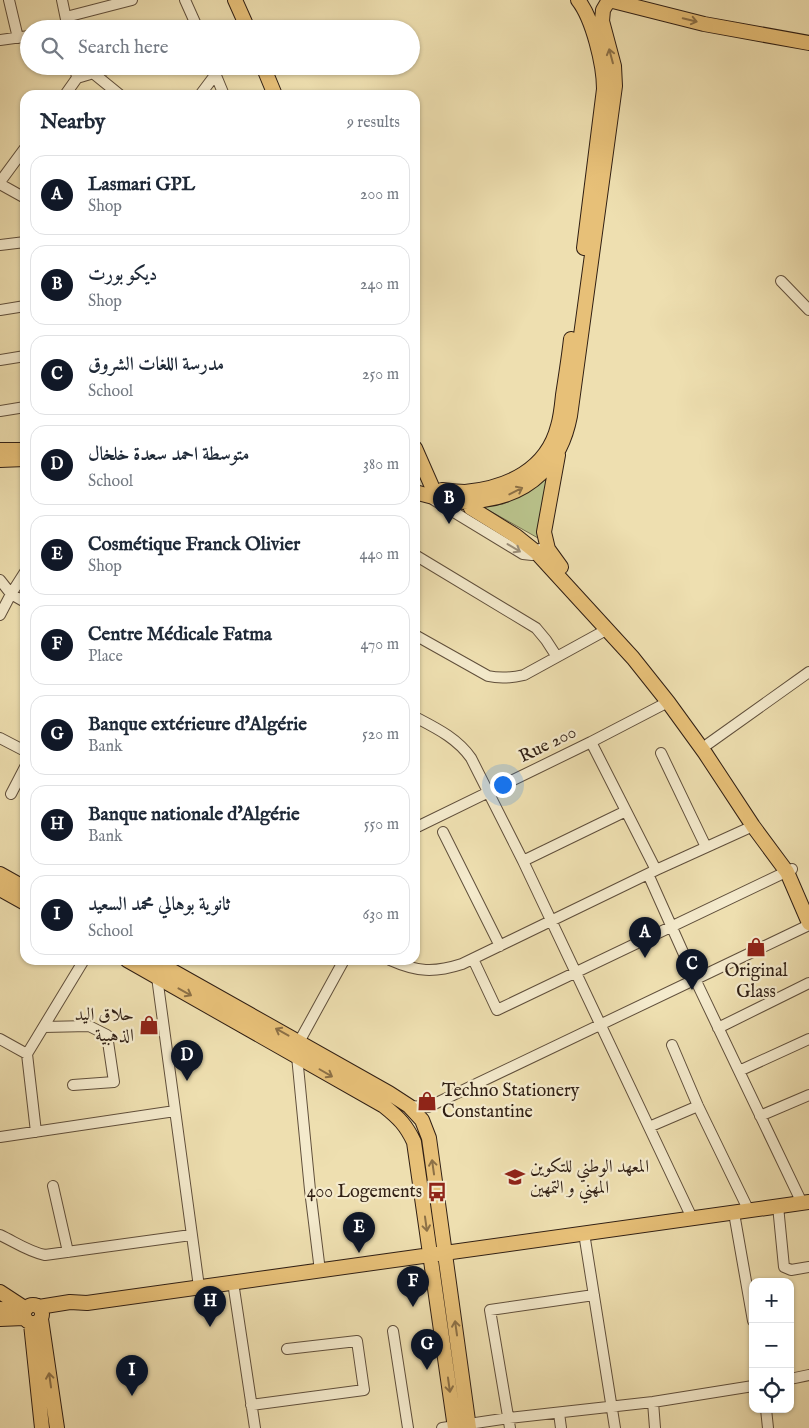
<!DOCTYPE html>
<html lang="en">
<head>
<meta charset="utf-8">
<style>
  :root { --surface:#fff; --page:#f2f2f3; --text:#1f2937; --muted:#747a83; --line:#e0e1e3; --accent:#111827 }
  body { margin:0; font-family:"IM FELL English",Amiri,serif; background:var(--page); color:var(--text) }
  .controls { position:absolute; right:15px; bottom:15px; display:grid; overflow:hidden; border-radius:10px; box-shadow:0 1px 4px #0004 }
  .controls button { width:45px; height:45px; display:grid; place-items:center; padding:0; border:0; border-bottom:1px solid var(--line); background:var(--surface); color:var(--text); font:25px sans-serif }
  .you { position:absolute; left:502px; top:784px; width:18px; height:18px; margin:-12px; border:4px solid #fff; border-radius:50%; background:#1a73e8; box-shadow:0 0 0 8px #1a73e833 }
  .badge { display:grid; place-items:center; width:32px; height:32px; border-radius:50%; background:var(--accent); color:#fff; font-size:16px; font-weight:700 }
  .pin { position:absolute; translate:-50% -41px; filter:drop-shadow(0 1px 2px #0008) }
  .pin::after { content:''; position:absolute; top:26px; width:18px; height:15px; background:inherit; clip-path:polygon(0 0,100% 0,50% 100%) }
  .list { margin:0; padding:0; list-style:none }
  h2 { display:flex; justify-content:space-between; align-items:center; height:65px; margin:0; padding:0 20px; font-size:21px }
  h2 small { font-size:16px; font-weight:400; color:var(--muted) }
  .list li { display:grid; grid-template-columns:32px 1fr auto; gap:15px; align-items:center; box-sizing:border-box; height:80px; margin:0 10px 10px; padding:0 10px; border:1px solid var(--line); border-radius:15px }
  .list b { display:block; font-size:19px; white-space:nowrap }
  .list p { margin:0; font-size:16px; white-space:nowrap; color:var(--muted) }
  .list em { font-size:16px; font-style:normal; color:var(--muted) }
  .icon { flex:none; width:28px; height:28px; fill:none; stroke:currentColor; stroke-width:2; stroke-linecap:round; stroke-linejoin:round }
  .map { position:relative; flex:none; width:809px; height:1428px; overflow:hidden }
  .search { position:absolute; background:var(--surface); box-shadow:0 1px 4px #0004; left:20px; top:20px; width:400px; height:55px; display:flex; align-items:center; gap:12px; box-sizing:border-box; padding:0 18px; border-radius:28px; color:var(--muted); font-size:19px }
  .panel { position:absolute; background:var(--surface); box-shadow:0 1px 4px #0004; left:20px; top:90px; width:400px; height:875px; border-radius:15px }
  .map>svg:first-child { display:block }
  .green { fill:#b9c28b; stroke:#747050 }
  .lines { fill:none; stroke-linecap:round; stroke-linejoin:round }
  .minor-casing { stroke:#604f3b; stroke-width:12 }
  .major-casing { stroke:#301f14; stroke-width:16 }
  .minor { stroke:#f4eacc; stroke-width:10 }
  .major { stroke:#e7c078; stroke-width:14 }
  .oneway { stroke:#8c7046 }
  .oneway2 { stroke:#9c8f79 }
  .labels { text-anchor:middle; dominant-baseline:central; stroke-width:4.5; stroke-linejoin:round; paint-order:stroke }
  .street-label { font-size:18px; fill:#301f14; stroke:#f4eacc }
  .poi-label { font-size:18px; fill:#301f14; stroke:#f4eacc; text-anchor:end }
</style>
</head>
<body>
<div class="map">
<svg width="809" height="1428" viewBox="0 0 809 1428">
  <rect width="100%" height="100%" fill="#eedfb0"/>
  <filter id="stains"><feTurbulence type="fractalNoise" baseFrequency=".004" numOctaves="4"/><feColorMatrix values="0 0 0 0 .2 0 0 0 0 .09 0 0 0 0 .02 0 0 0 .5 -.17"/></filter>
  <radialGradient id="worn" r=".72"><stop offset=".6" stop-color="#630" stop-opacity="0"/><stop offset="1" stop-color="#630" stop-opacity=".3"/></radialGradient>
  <path class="green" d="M551,474L541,536L538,538L483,507L503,504L528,492Z"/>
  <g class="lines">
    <defs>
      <path id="minor" d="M9,0L18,38
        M62,0L68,29
        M185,0L198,29
        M66,17L132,0
        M0,40L29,36
        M75,66L77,78
        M212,66L224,95
        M93,73L120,95
        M65,95L77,78L117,66
        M200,95L215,75
        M0,182L25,148
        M0,184L25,198
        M0,245L25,242
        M781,281L809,310
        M0,310L25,306
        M0,360L25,356
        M0,411L25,407
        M434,500L523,554L532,555L540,549
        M415,555L536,628L546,640L557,657
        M0,580L11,594L25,602
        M0,615L11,594L25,572
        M415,635L488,676C501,679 511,678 524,675L606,630
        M415,717C436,728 457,738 471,758L523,861L692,1218
        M0,738L25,751
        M591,742L656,870
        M708,744L809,672
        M661,753L706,847
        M11,794L25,767
        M415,825L417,827L591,742L668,702
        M443,832L500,946
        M523,861L626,811
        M648,874L695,979L802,1203
        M473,959L497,1010L792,869
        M390,960C417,972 434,973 462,964L656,870L753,826
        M157,977L199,1287
        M44,1027L89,1026L107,1035L114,1082L73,1085
        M718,1028L809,983
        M0,1039L27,1054
        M672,1045L698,1106L749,1211
        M739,1071L809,1039
        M409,1106L428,1107L809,925
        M760,1116L809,1095
        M649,1127L698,1106
        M36,1132L27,1054L84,960
        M0,1137L175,1111
        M53,1186L68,1252
        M778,1206L784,1267L791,1270L809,1267
        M734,1213L753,1321
        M584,1233L615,1428
        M0,1235C15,1242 29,1252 45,1255L191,1235
        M320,1271L310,1190L297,1056L299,1042L344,960
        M233,1282L255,1428
        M393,1331L408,1428
        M790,1379L809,1375
        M653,1402L655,1428
        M251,1405L364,1390L357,1341L287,1349
        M766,1409L768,1428
        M559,1413L561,1428
        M442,1428L509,1418L653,1402L753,1386
        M510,1428L490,1310L594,1295"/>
      <path id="major" d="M235,0L248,29
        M578,0C593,19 604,65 604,89L584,248
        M609,0L704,24L809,43
        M263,66L275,95
        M415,448L433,489L440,498
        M0,450H25
        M558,455L544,532L548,549L561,567
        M0,460L25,459
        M442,490C450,491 458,492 465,492C507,488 547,470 558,426C561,416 562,405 563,395C566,376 569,357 571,339
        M415,492C432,497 450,502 468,502C473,503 478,501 483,500C531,494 561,463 570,416L615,86L614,66L602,21L603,10L609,0
        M467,497L471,508L516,536L536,552L633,658L668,702L705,753L753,826L787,872L809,923
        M0,874L25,888
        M0,889L25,903
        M127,960L384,1106C399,1118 406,1125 414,1142L455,1428
        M153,960L389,1093L409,1106L422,1120L429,1138L469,1428
        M0,1292L26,1309
        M24 1314a9 9 0 1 1 18 0a9 9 0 1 1-18 0Z
        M39,1307L70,1302L87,1303L809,1202
        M0,1309L25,1310
        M0,1319L24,1318
        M41,1319L57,1428
        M31,1324L42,1428"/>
    </defs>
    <use href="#minor" class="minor-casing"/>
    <use href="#major" class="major-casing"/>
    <use href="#minor" class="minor"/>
    <use href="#major" class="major"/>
  </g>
  <defs><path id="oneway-shaft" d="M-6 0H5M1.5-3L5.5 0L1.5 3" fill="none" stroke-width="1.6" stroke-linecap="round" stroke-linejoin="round" transform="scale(1.25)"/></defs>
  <g class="oneway">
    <use href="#oneway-shaft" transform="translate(690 20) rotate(14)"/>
    <use href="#oneway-shaft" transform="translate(611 56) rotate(-105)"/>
    <use href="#oneway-shaft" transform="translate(516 491) rotate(-27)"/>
    <use href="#oneway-shaft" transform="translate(185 992) rotate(29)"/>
    <use href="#oneway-shaft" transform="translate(282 1032) rotate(-151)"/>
    <use href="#oneway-shaft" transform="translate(326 1073) rotate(30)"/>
    <use href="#oneway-shaft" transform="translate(433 1167) rotate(-98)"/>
    <use href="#oneway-shaft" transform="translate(426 1224) rotate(82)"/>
    <use href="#oneway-shaft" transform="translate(456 1328) rotate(-98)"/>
    <use href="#oneway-shaft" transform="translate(50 1380) rotate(-98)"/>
    <use href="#oneway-shaft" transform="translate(449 1385) rotate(82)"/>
  </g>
  <use class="oneway2" href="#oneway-shaft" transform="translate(514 548) rotate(31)"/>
  <defs>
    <symbol id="shop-bare" viewBox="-9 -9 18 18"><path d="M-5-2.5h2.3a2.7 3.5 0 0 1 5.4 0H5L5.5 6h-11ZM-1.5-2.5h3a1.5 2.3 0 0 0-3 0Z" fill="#8f2418" stroke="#f4eacc" stroke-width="2.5" paint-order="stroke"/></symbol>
    <symbol id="university-bare" viewBox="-9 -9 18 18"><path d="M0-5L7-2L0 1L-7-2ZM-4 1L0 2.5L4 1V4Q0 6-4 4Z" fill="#8f2418" stroke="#f4eacc" stroke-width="2.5" paint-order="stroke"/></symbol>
    <symbol id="bus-bare" viewBox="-9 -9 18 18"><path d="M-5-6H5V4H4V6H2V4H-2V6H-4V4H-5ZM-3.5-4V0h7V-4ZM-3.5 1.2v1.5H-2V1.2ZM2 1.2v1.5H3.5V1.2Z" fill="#8f2418" stroke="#f4eacc" stroke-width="2.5" paint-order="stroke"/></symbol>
  </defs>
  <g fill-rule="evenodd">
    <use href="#shop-bare" x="742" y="933" width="28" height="28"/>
    <use href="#shop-bare" x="135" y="1011" width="28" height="28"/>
    <use href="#shop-bare" x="413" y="1087" width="28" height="28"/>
    <use href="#university-bare" x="501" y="1163" width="28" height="28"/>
    <use href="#bus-bare" x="423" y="1178" width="28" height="28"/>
  </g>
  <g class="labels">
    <g class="street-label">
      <text transform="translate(548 745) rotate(-26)">Rue 200</text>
    </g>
    <g class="poi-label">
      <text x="756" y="971" text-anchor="middle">Original<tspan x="756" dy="21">Glass</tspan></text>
      <text x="134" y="1015">حلاق اليد<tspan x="134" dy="21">الذهبية</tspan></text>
      <text x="442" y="1091" text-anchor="start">Techno Stationery<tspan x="442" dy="21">Constantine</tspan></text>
      <text x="530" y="1167" text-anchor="start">المعهد الوطني للتكوين<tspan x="530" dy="21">المهني و التمهين</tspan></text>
      <text x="422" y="1192">400 Logements</text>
    </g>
  </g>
  <rect width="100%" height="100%" filter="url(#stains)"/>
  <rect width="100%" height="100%" fill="url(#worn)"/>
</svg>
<div class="controls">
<button>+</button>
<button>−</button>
<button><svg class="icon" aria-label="locate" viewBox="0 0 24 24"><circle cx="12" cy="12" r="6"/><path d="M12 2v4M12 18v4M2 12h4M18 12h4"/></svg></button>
</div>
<div class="you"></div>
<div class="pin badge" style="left:645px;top:958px">A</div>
<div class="pin badge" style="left:449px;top:524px">B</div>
<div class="pin badge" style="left:692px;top:990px">C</div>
<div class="pin badge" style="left:187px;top:1081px">D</div>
<div class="pin badge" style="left:359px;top:1253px">E</div>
<div class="pin badge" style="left:413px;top:1307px">F</div>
<div class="pin badge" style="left:427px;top:1370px">G</div>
<div class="pin badge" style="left:210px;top:1327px">H</div>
<div class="pin badge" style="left:132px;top:1396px">I</div>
<div class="search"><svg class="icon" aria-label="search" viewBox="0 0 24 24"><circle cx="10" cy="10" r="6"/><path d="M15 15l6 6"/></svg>Search here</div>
<section class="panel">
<h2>Nearby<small>9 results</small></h2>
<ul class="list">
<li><span class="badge">A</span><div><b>Lasmari GPL</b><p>Shop</p></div><em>200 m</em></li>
<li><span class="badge">B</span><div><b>ديكو بورت</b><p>Shop</p></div><em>240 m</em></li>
<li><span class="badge">C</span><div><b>مدرسة اللغات الشروق</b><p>School</p></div><em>250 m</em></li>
<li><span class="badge">D</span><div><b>متوسطة احمد سعدة خلخال</b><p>School</p></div><em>380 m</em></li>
<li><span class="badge">E</span><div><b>Cosmétique Franck Olivier</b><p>Shop</p></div><em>440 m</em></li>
<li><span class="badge">F</span><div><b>Centre Médicale Fatma</b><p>Place</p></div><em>470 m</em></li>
<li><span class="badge">G</span><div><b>Banque extérieure d'Algérie</b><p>Bank</p></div><em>520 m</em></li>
<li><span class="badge">H</span><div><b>Banque nationale d'Algérie</b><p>Bank</p></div><em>550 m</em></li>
<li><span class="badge">I</span><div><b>ثانوية بوهالي محمد السعيد</b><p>School</p></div><em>630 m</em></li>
</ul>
</section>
</div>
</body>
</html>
